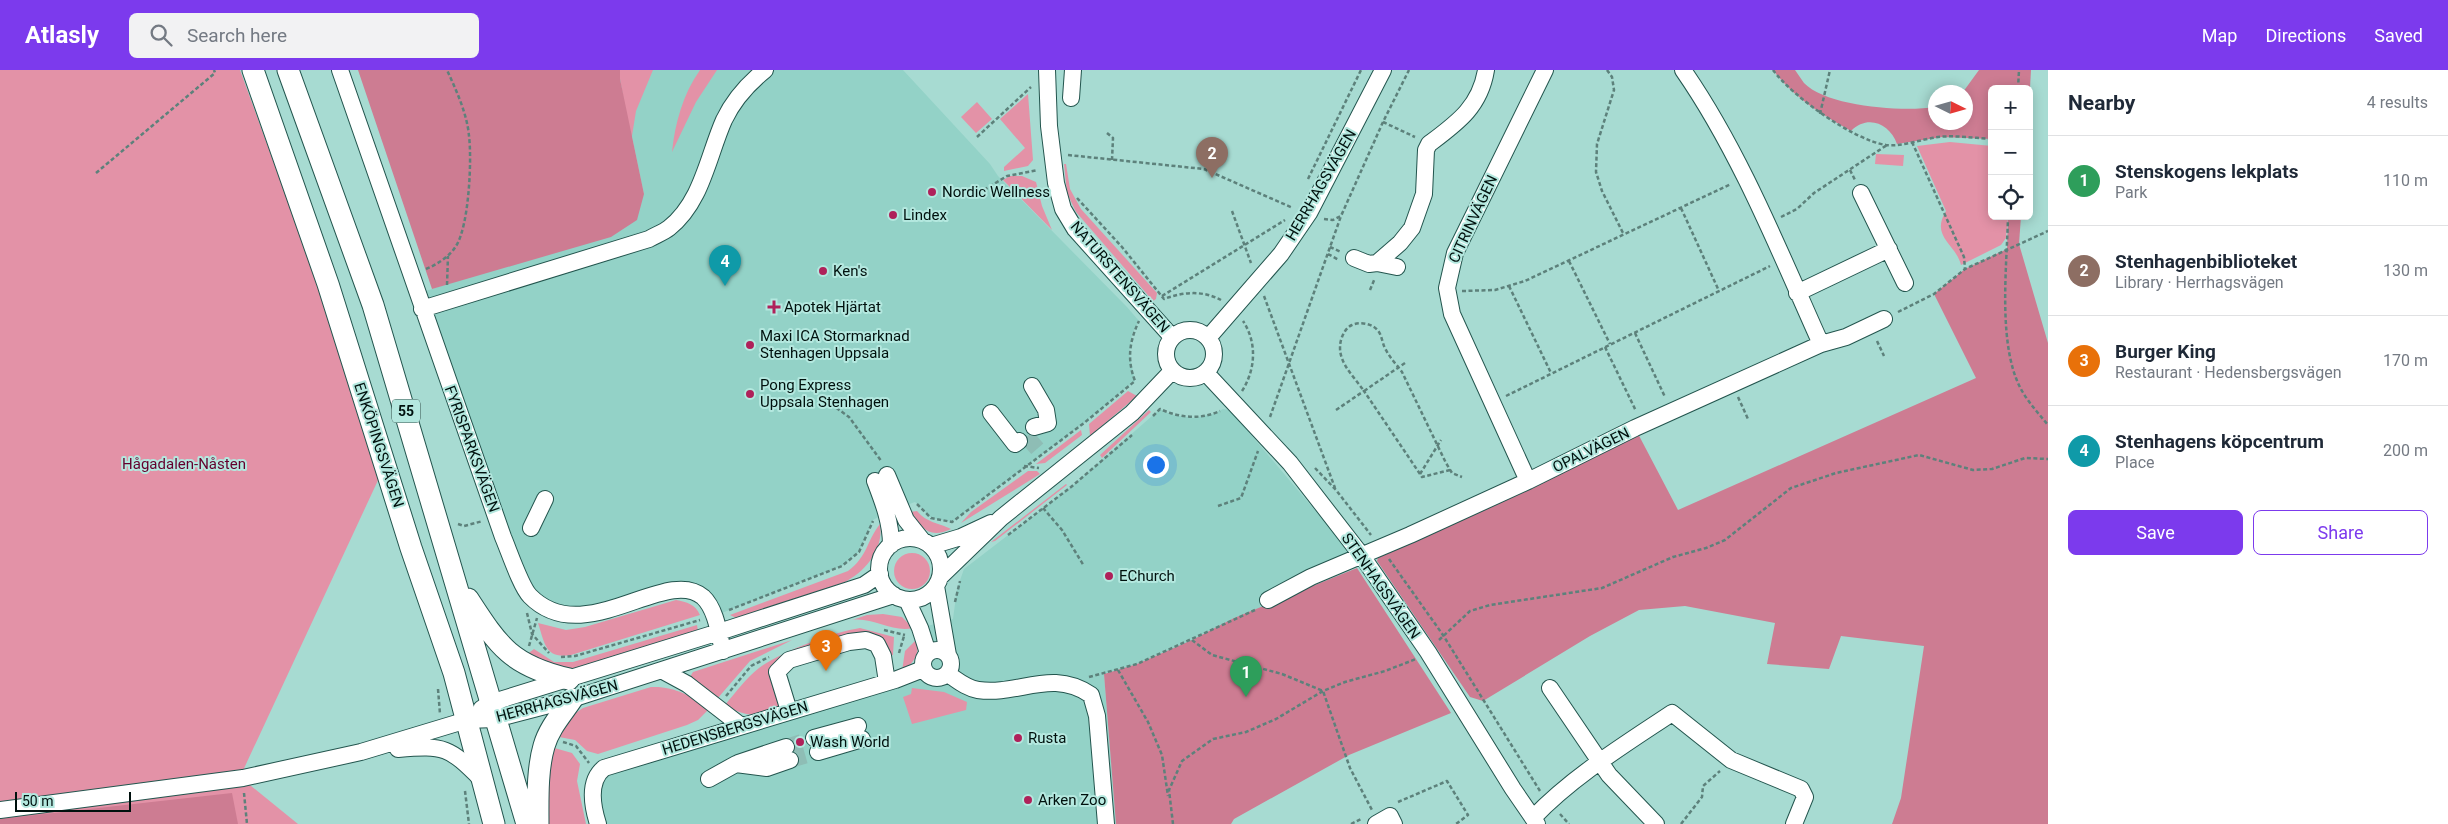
<!DOCTYPE html>
<html lang="en">
<head>
<meta charset="utf-8">
<style>
  :root { --surface:#fff; --page:#f2f2f3; --text:#1f2937; --muted:#747a83; --line:#e0e1e3; --accent:#7c3aed }
  body { margin:0; font-family:Roboto,sans-serif; background:var(--page); color:var(--text) }
  .controls { position:absolute; right:15px; top:15px; display:grid; overflow:hidden; border-radius:8px; box-shadow:0 2px 12px #0003 }
  .controls button { width:45px; height:45px; display:grid; place-items:center; padding:0; border:0; border-bottom:1px solid var(--line); background:var(--surface); color:var(--text); font:25px sans-serif }
  .compass { position:absolute; left:1928px; top:15px; width:45px; height:45px; border-radius:50%; background:var(--surface); box-shadow:0 2px 12px #0003; rotate:95deg }
  .scale { position:absolute; left:15px; bottom:12px; width:116px; box-sizing:border-box; padding-left:5px; border:2px solid #00110e; border-top:0; font-size:14px; line-height:18px; white-space:nowrap; color:#00110e; -webkit-text-stroke:4px #b4e8df; paint-order:stroke }
  .you { position:absolute; left:1155px; top:394px; width:18px; height:18px; margin:-12px; border:4px solid #fff; border-radius:50%; background:#1a73e8; box-shadow:0 0 0 8px #1a73e833 }
  .badge { display:grid; place-items:center; width:32px; height:32px; border-radius:50%; background:var(--accent); color:#fff; font-size:16px; font-weight:700 }
  .pin { position:absolute; translate:-50% -41px; filter:drop-shadow(0 1px 2px #0008) }
  .pin::after { content:''; position:absolute; top:26px; width:18px; height:15px; background:inherit; clip-path:polygon(0 0,100% 0,50% 100%) }
  .list { margin:0; padding:0; list-style:none }
  h2 { display:flex; justify-content:space-between; align-items:center; height:65px; margin:0; padding:0 20px; font-size:21px }
  h2 small { font-size:16px; font-weight:400; color:var(--muted) }
  .list li { display:grid; grid-template-columns:32px 1fr auto; gap:15px; align-items:center; box-sizing:border-box; height:90px; padding:0 20px; border-top:1px solid var(--line) }
  .list b { display:block; font-size:19px; white-space:nowrap }
  .list p { margin:0; font-size:16px; white-space:nowrap; color:var(--muted) }
  .list em { font-size:16px; font-style:normal; color:var(--muted) }
  .actions { display:flex; gap:10px; padding:15px 20px }
  .actions a { flex:1; padding:11px 0; border:1px solid var(--accent); border-radius:8px; text-align:center; font-size:18px; color:var(--accent) }
  .actions .main { background:var(--accent); color:#fff }
  .icon { flex:none; width:28px; height:28px; fill:none; stroke:currentColor; stroke-width:2; stroke-linecap:round; stroke-linejoin:round }
  .map { position:relative; flex:none; width:2048px; height:754px; overflow:hidden }
  header { display:flex; align-items:center; gap:30px; box-sizing:border-box; height:70px; padding:0 25px; background:var(--accent); color:#fff }
  header strong { font-size:24px }
  nav { display:flex; gap:28px; margin-inline-start:auto; font-size:18px }
  .search { width:350px; height:45px; background:var(--page); display:flex; align-items:center; gap:12px; box-sizing:border-box; padding:0 18px; border-radius:8px; color:var(--muted); font-size:19px }
  main { display:flex }
  aside { flex:1; background:var(--surface) }
  .map>svg:first-child { display:block }
  .built { fill:#93d2c7 }
  .green { fill:#e392a7 }
  .forest { fill:#cd7c92 }
  .lines { fill:none; stroke-linecap:round; stroke-linejoin:round }
  .minor-tunnel { stroke:#8ebdb5; stroke-width:16; stroke-dasharray:16 8; stroke-linecap:butt }
  .minor-casing { stroke:#23554e; stroke-width:18 }
  .major-casing { stroke:#23554e; stroke-width:23 }
  .path { stroke:#5d817b; stroke-width:2.5; stroke-dasharray:4 2.5; stroke-linecap:butt }
  .minor { stroke:#fff; stroke-width:16 }
  .major { stroke:#fff; stroke-width:21 }
  .poi-dot { fill:#af215a; stroke:#b4e8df; stroke-width:2 }
  .labels { text-anchor:middle; dominant-baseline:central; stroke-width:4; stroke-linejoin:round; paint-order:stroke }
  .shield { fill:#b4e8df; stroke:#36524d; stroke-width:1 }
  .shield-label { font-size:14px; font-weight:bold; fill:#00110e }
  .street-label { font-size:15px; fill:#00110e; stroke:#b4e8df }
  .poi-label { font-size:15px; fill:#00110e; stroke:#b4e8df; text-anchor:start }
  .park-label { font-size:15px; fill:#64002d; stroke:#b4e8df }
</style>
</head>
<body>
<header>
<strong>Atlasly</strong>
<div class="search"><svg class="icon" aria-label="search" viewBox="0 0 24 24"><circle cx="10" cy="10" r="6"/><path d="M15 15l6 6"/></svg>Search here</div>
<nav><a>Map</a><a>Directions</a><a>Saved</a></nav>
</header>
<main>
<div class="map">
<svg width="2048" height="754" viewBox="0 0 2048 754">
  <rect width="100%" height="100%" fill="#a7dbd2"/>
  <path class="built" d="M620,0H903L990,94L998,106L1127,237L1139,251L1132,264L1129,283L1135,311L1084,353L952,452L931,448L915,432L887,442L873,450L859,482L842,496L714,546L691,520L570,545L528,525L417,224L459,210L644,124L620,9Z
    M1160,339L1172,345L1194,348L1213,344L1223,339L1230,340L1351,483L1273,533L1234,548L1192,570L1137,594L1104,604L1116,754H598L596,705L923,599L925,586L920,558L953,549L957,519L964,499L1071,417Z"/>
  <path class="green" d="M0,0H240L318,214L380,406L240,707L298,754H0Z
    M620,0H653L636,41L631,72L620,9Z
    M700,0H717L696,32L672,82C675,53 683,24 700,0Z
    M1028,24L1033,90L1028,96L1004,101V97L1025,78L1000,49Z
    M977,32L992,49L976,63L961,47Z
    M1950,72L1992,76V146H2008L2006,168L2001,175L1961,195C1956,174 1930,167 1946,141L1917,76Z
    M1876,84L1904,85L1903,96L1875,94Z
    M1064,94H1066L1070,119L1081,139L1157,223L1156,229L1153,231L1076,142L1067,123Z
    M1010,106H1022L1036,112L1042,136L1052,160L1003,110Z
    M1128,321L1137,326L1090,366L1089,354Z
    M1149,340L1151,342L1102,388L1100,385Z
    M1081,360L1082,365L1045,393L1036,394Z
    M1028,401H1037L1040,404L961,453L971,442Z
    M1066,414L1067,415L995,471L991,472Z
    M917,441C927,453 937,452 951,459C930,469 922,459 910,442Z
    M880,454C884,479 866,501 845,512L738,549L730,545L848,501C868,486 866,472 880,454Z
    M894 501a18 18 0 1 1 36 0a18 18 0 1 1-36 0Z
    M676,530C687,532 695,534 700,545L571,585C545,589 545,574 538,553L566,560L585,557Z
    M883,544L902,547L913,558C893,563 873,547 852,550L867,545Z
    M697,555L698,561L568,600L522,588L534,579L554,592H573Z
    M860,558L894,567L893,585L890,586L880,569L785,586L781,640C756,646 748,648 725,635C736,622 746,608 759,598C780,582 834,562 860,558Z
    M917,569C920,584 914,593 902,601L905,581Z
    M792,570L750,591L717,629L690,607L693,602Z
    M651,617C675,616 690,626 710,638L698,650L687,655L598,684L587,681L575,670L559,667L571,646L583,638Z
    M912,618L944,622L967,632L966,640L912,654L903,627L911,624Z
    M551,677L572,683L580,694L577,711L586,754H549L546,734Z"/>
  <path class="forest" d="M358,0H620V9L644,124L637,150L611,167L432,219Z
    M1773,0H1795C1798,4 1801,9 1804,13C1827,37 1904,42 1935,37L1936,52H1966V22H1963L1979,0H2031L2029,36V19H1992V69L1942,67L1897,74C1890,54 1868,44 1851,61C1822,45 1793,27 1773,0Z
    M2008,146H2021L2019,174L2048,273V754H1892L1901,728L1924,576L1841,566L1829,599L1767,594L1775,553L1685,536L1639,540L1590,566L1483,631L1470,627L1377,491L1381,478L1635,358L1678,440L1976,308L1934,224L1965,199L2007,179Z
    M1357,498L1451,643L1349,685L1234,749L1231,754H1116L1104,604L1137,594L1192,570L1234,548Z
    M232,723L238,754H0V749Z"/>
  <g class="lines">
    <path class="minor-tunnel" d="M1026,378L1041,365
      M786,677L814,668
      M790,690L818,682"/>
    <defs>
      <path id="minor" d="M340,0L503,467C509,481 521,517 530,526C584,581 666,495 703,527C716,539 719,564 723,581
        M1047,0L1049,56L1056,113L1063,139L1075,159L1172,267
        M1683,0C1740,82 1780,183 1821,274
        M1071,28L1073,0
        M1861,123L1905,213
        M1354,188L1369,194L1377,193L1400,173L1412,158L1424,124L1426,80L1429,74C1457,53 1480,37 1486,0
        M1377,193L1397,197
        M1797,223L1889,179
        M422,239L649,169C656,165 664,162 669,158C702,132 708,86 724,50C733,31 749,13 765,0
        M1166 284a24 24 0 1 1 48 0a24 24 0 1 1-48 0Z
        M1208,268L1281,184L1309,143L1383,0
        M1206,303L1290,393L1362,486L1428,582L1513,719L1537,754
        M1032,316L1046,340L1048,353L1034,357
        M991,343L1015,374L1019,371
        M887,405L906,450L922,470
        M875,411C883,432 891,452 891,475
        M1528,411L1452,244L1447,218L1455,183L1545,0
        M531,458L545,429
        M879 499a31 31 0 1 1 62 0a31 31 0 1 1-62 0Z
        M931,476L961,467L991,453
        M940,507L1001,448L1132,343L1172,301
        M936,516L948,585
        M907,530L920,558L928,583
        M1268,530L1311,507L1410,465L1528,411L1635,358L1821,274L1846,267L1884,249
        M923 594a14 14 0 1 1 28 0a14 14 0 1 1-28 0Z
        M663,601L687,614L740,655
        M948,604C957,610 966,618 978,620C1019,626 1051,598 1091,625L1097,646L1106,754
        M1550,618L1609,705L1656,754
        M481,639L490,633L719,562L864,515L880,504
        M789,641L777,602L789,590L849,572L866,570L877,574L883,586L887,612
        M814,668L858,656
        M398,679C445,675 449,677 482,710
        M818,682L862,669
        M738,693L786,677
        M709,709L736,694L767,698L790,690
        M0,740L243,708L361,682L467,650L495,649L572,629L894,525
        M1533,748C1572,707 1624,675 1672,643L1731,690L1801,719L1805,727L1794,754
        M598,754C592,735 588,711 604,698L895,610L923,599
        M1376,754L1390,746L1394,754"/>
      <path id="major" d="M253,0L328,214L411,478L454,603L494,754
        M288,0L373,235L527,754
        M468,529C499,577 512,596 569,609
        M538,754C538,729 537,700 544,676C549,658 562,644 572,629"/>
    </defs>
    <use href="#minor" class="minor-casing"/>
    <use href="#major" class="major-casing"/>
    <path class="path" d="M1607,0L1612,7L1614,20L1597,74L1596,102L1602,121L1624,165
      M1773,0C1792,26 1853,70 1886,75C1902,77 1922,69 1938,67C1956,65 1974,68 1992,69
      M2018,19L2019,0
      M1820,44L1830,0
      M1383,52L1415,67
      M1107,63L1113,68L1112,90
      M977,67L1031,17
      M1912,72L1964,187L1965,199
      M1068,85L1204,99L1293,138
      M1850,100L1855,110
      M96,103L215,3L214,0
      M1308,109L1361,0
      M984,120L1007,106L1038,100
      M1077,128L1122,177L1164,229C1183,222 1202,220 1221,230
      M1681,138L1719,221
      M1232,141L1251,193
      M2008,146C2007,197 1997,277 2022,321C2029,333 2039,344 2048,355
      M1781,147L1797,139L1814,123L1887,75
      M1324,149L1333,150L1341,146L1383,52L1409,0
      M1330,177L1341,182
      M1328,184L1339,190
      M1569,191L1610,274
      M426,199C438,194 450,186 456,176C469,156 472,90 469,66C467,43 456,20 447,0
      M447,215L448,186
      M1509,216L1551,303
      M1370,220L1375,208
      M1462,221L1495,220L1525,211L1731,114
      M1162,226L1285,150
      M1264,226L1335,418
      M1898,242L1934,224L1965,199L2048,161
      M1635,263L1665,327
      M1877,271L1884,286
      M1605,277L1636,341
      M1405,293L1364,321C1352,304 1334,289 1342,267C1344,262 1347,257 1352,255C1358,252 1368,253 1374,257C1383,263 1381,272 1386,280C1390,288 1397,295 1402,302L1446,393L1452,403L1462,407
      M1242,321C1256,299 1257,272 1243,251
      M1506,326L1770,196
      M1738,327L1748,349
      M831,334L849,347L882,392
      M1336,340L1364,321L1422,407L1450,400
      M1153,346L1160,339C1180,348 1200,350 1220,341
      M1270,347L1341,146
      M1024,396L1039,398
      M1315,398L1336,420L1371,465
      M1420,404L1441,370
      M917,434L931,448L952,452L1084,353L1135,311C1127,290 1129,272 1139,251
      M1218,436L1241,428L1258,381
      M1043,438L1062,460L1084,496
      M458,454L464,456L483,451
      M1008,465L1071,417L1132,365
      M1389,489L1443,565L1540,721
      M955,532L960,511
      M729,540L842,496L859,482L873,451
      M527,543L532,564L549,583
      M884,560L905,565
      M1192,570L1212,585L1282,604L1323,621L1350,698L1372,740
      M1439,570L1470,541L1490,535L1602,518L1673,487L1706,478L1725,470L1791,418L1836,403L1919,385L1973,400L1992,399L2025,388L2048,389
      M529,576L537,548
      M899,583L904,566
      M561,587L575,586L700,550
      M1118,600L1148,652L1162,685L1168,726
      M1089,607L1137,594L1255,540
      M438,619L440,644
      M726,626L751,596L769,587
      M563,672L576,676L589,693
      M465,721L469,754
      M244,723L247,754
      M1398,732L1447,711L1468,745L1456,754
      M1560,744L1569,754
      M1173,754L1169,720L1182,691L1213,669L1246,662L1276,649L1323,621L1345,612L1385,601L1416,589
      M1351,754L1361,749
      M1681,754L1702,727L1703,716L1720,701"/>
    <use href="#minor" class="minor"/>
    <use href="#major" class="major"/>
  </g>
  <g class="poi-dot">
    <circle cx="932" cy="122" r="5"/>
    <circle cx="893" cy="145" r="5"/>
    <circle cx="823" cy="201" r="5"/>
    <path d="M771.5 229.5h5v5h5v5h-5v5h-5v-5h-5v-5h5z"/>
    <circle cx="750" cy="275" r="5"/>
    <circle cx="750" cy="324" r="5"/>
    <circle cx="1109" cy="506" r="5"/>
    <circle cx="1018" cy="668" r="5"/>
    <circle cx="800" cy="672" r="5"/>
    <circle cx="1028" cy="730" r="5"/>
  </g>
  <g class="labels">
    <rect class="shield" x="392" y="329.5" width="28" height="23" rx="4"/>
    <g class="shield-label">
      <text x="406" y="341">55</text>
    </g>
    <g class="street-label">
      <text transform="translate(1321 115) rotate(-60)">HERRHAGSVÄGEN</text>
      <text transform="translate(1473 149) rotate(-65)">CITRINVÄGEN</text>
      <text transform="translate(1120 207) rotate(49)">NATURSTENSVÄGEN</text>
      <text transform="translate(379 375) rotate(72)">ENKÖPINGSVÄGEN</text>
      <text transform="translate(472 379) rotate(70)">FYRISPARKSVÄGEN</text>
      <text transform="translate(1591 380) rotate(-26)">OPALVÄGEN</text>
      <text transform="translate(1381 516) rotate(55)">STENHAGSVÄGEN</text>
      <text transform="translate(557 631) rotate(-15)">HERRHAGSVÄGEN</text>
      <text transform="translate(735 658) rotate(-17)">HEDENSBERGSVÄGEN</text>
    </g>
    <g class="poi-label">
      <text x="942" y="122">Nordic Wellness</text>
      <text x="903" y="145">Lindex</text>
      <text x="833" y="201">Ken's</text>
      <text x="784" y="237">Apotek Hjärtat</text>
      <text x="760" y="266">Maxi ICA Stormarknad<tspan x="760" dy="17">Stenhagen Uppsala</tspan></text>
      <text x="760" y="315">Pong Express<tspan x="760" dy="17">Uppsala Stenhagen</tspan></text>
      <text x="1119" y="506">EChurch</text>
      <text x="1028" y="668">Rusta</text>
      <text x="810" y="672">Wash World</text>
      <text x="1038" y="730">Arken Zoo</text>
    </g>
    <g class="park-label">
      <text x="184" y="394">Hågadalen-Nåsten</text>
    </g>
  </g>
</svg>
<div class="controls">
<button>+</button>
<button>−</button>
<button><svg class="icon" aria-label="locate" viewBox="0 0 24 24"><circle cx="12" cy="12" r="6"/><path d="M12 2v4M12 18v4M2 12h4M18 12h4"/></svg></button>
</div>
<svg class="compass" viewBox="-18 -18 36 36"><path d="M0-13l5 13h-10z" fill="#e53935"/><path d="M0 13l5-13h-10z" fill="#747a83"/></svg>
<div class="scale">50 m</div>
<div class="you"></div>
<div class="pin badge" style="left:1246px;top:627px;background:#2e9e5b">1</div>
<div class="pin badge" style="left:1212px;top:108px;background:#8d6e63">2</div>
<div class="pin badge" style="left:826px;top:601px;background:#e8710a">3</div>
<div class="pin badge" style="left:725px;top:216px;background:#0f9aa8">4</div>
</div>
<aside>
<h2>Nearby<small>4 results</small></h2>
<ul class="list">
<li><span class="badge" style="background:#2e9e5b">1</span><div><b>Stenskogens lekplats</b><p>Park</p></div><em>110 m</em></li>
<li><span class="badge" style="background:#8d6e63">2</span><div><b>Stenhagenbiblioteket</b><p>Library · Herrhagsvägen</p></div><em>130 m</em></li>
<li><span class="badge" style="background:#e8710a">3</span><div><b>Burger King</b><p>Restaurant · Hedensbergsvägen</p></div><em>170 m</em></li>
<li><span class="badge" style="background:#0f9aa8">4</span><div><b>Stenhagens köpcentrum</b><p>Place</p></div><em>200 m</em></li>
</ul>
<div class="actions"><a class="main">Save</a><a>Share</a></div>
</aside>
</main>
</body>
</html>
